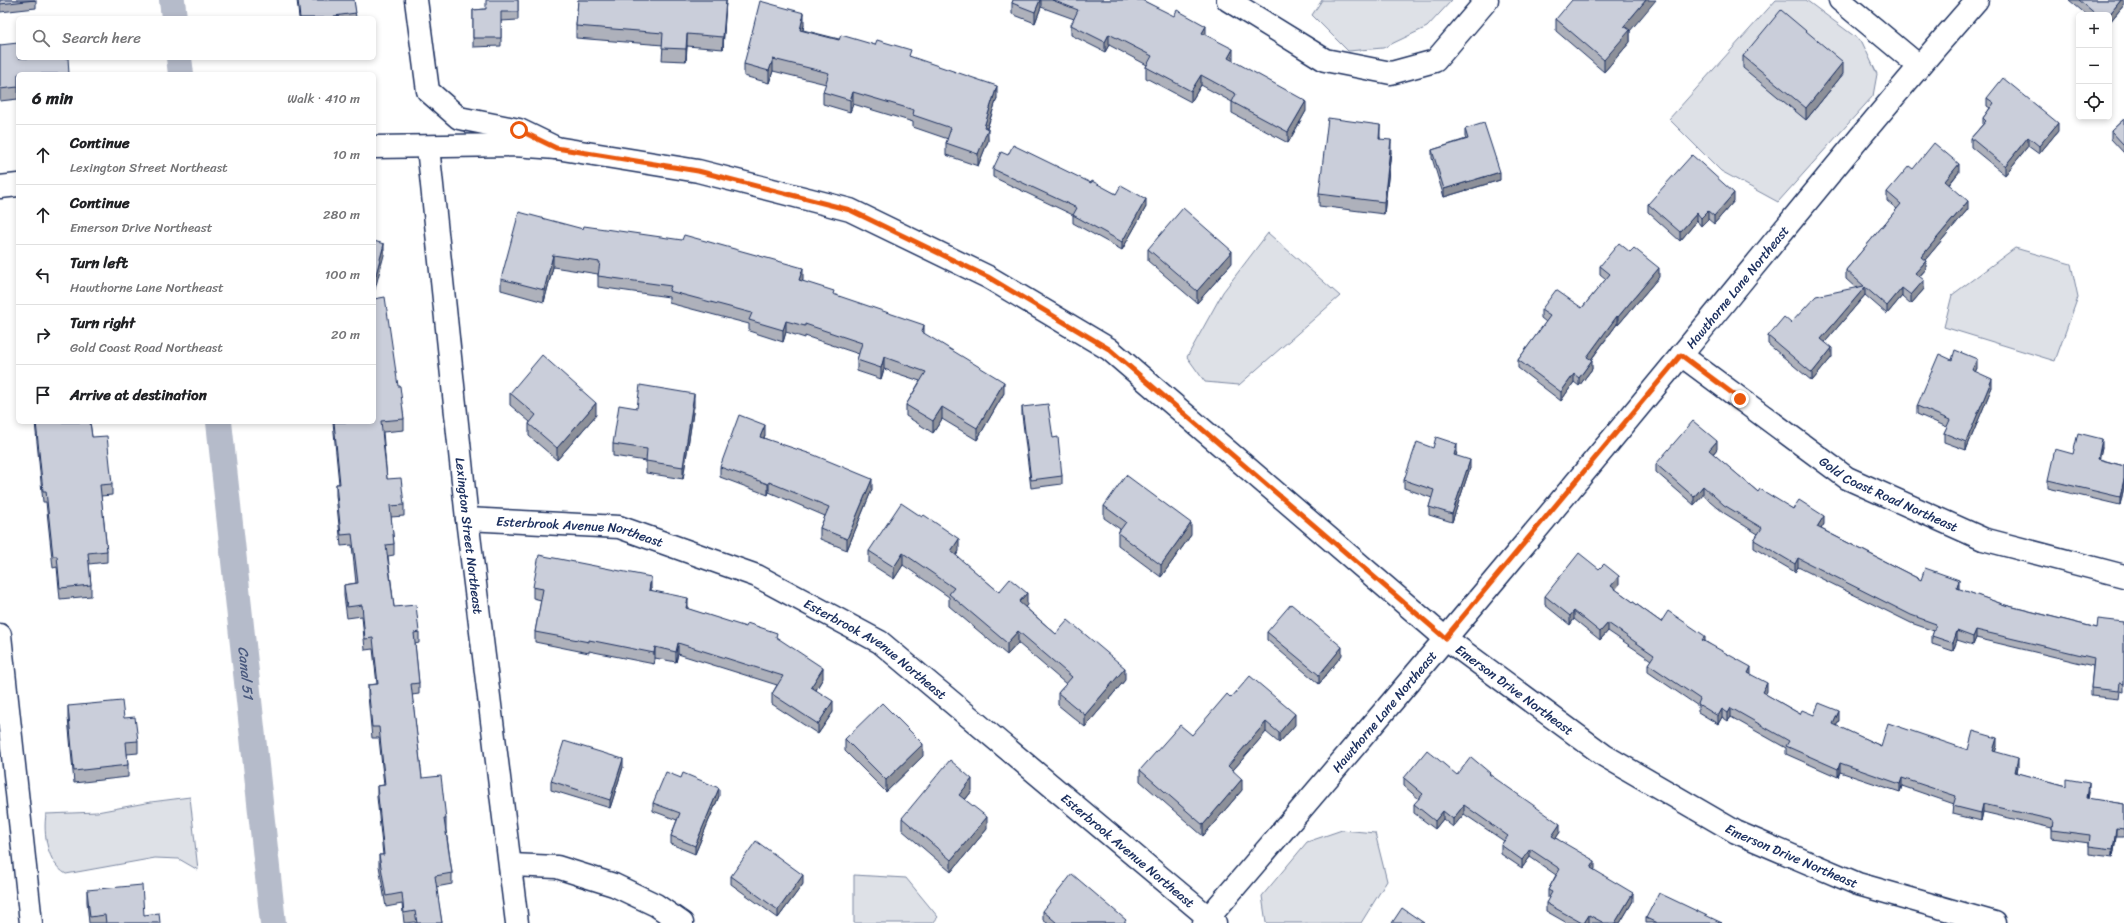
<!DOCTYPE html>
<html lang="en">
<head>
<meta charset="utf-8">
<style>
  :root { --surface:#fff; --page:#f2f2f2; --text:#202124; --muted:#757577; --line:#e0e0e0 }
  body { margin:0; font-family:Sriracha,sans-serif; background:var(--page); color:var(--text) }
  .controls { position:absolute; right:12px; top:12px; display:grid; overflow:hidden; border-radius:6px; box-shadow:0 2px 6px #0003 }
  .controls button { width:36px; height:36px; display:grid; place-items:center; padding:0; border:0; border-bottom:1px solid var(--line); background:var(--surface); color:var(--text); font:20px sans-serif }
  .stop { position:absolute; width:12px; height:12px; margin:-9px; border:3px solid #ea580c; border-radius:50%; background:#fff }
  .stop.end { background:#ea580c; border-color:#fff; box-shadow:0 1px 4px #0008 }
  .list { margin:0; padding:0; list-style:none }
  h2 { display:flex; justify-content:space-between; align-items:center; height:52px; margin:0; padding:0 16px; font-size:17px }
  h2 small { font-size:13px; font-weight:400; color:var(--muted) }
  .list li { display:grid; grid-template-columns:26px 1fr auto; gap:12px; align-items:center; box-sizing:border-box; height:60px; padding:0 16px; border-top:1px solid var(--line) }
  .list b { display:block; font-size:15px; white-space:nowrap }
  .list p { margin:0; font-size:13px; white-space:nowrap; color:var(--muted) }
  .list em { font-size:13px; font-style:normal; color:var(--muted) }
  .icon { flex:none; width:22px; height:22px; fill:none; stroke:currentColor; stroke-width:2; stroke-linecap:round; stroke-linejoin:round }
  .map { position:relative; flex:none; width:2124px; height:923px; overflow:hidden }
  .search { position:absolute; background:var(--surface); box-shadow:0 2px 6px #0003; left:16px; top:16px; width:360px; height:44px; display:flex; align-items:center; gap:10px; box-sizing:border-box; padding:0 14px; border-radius:6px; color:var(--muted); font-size:15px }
  .panel { position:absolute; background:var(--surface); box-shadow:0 2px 6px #0003; left:16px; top:72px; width:360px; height:352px; border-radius:6px }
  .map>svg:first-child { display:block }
  .green { fill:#dee1e7; stroke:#7c88a2 }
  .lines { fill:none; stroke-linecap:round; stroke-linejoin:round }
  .canal { stroke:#b5bbca; stroke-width:26 }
  .street-casing { stroke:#1b2f5e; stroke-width:25 }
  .secondary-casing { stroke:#1b2f5e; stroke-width:25 }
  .street { stroke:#fff; stroke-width:22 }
  .secondary { stroke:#fff; stroke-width:22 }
  .wall { fill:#aeb1bb; stroke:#1b2f5e }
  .shaded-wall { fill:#8d9099; stroke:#1b2f5e }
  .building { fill:#caceda; stroke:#1b2f5e }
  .route { stroke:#ea580c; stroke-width:5 }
  .labels { text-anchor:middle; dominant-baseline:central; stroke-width:3; stroke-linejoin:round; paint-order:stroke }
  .street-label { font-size:13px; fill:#1b2f5e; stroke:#fff }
  .water-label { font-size:14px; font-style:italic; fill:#49597e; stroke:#fff }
</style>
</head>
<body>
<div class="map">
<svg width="2124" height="923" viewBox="0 0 2124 923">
  <rect width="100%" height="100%" fill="#fff"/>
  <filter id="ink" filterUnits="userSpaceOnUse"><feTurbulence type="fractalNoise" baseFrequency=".025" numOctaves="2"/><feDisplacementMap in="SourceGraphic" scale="8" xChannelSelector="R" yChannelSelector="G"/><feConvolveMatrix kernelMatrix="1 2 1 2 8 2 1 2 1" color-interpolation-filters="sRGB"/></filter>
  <g filter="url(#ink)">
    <path class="green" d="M1322,0H1452L1427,27L1383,48L1348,51L1312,15Z
      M1776,0H1806L1862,42L1877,74L1873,96L1778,202L1721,171L1669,119Z
      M1268,233L1340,296L1239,385L1205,382L1187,357L1223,292Z
      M2015,248L2071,264L2078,297L2055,361L1944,327L1952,295Z
      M190,797L198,870L179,859L155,858L66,874C47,863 43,834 46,814L97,812L151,802Z
      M1342,830L1375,833L1387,881L1361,923H1266L1262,896L1307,842Z
      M854,875L906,878L938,917L933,923H854Z"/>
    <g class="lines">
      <g class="canal">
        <path d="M172,0L174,18"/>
        <path d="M179,58L181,74"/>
        <path id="s1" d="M219,422L273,923"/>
      </g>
      <defs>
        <g id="street">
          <path d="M416,0L428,91L459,118L519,130L556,148"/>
          <path d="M1228,0L1325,60L1391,73L1435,61L1487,0"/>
          <path d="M1840,0L1919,66"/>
          <path id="s2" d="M428,147L467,519L517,923"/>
          <path id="s3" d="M1681,355L1847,478L1983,539L2124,576"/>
          <path id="s4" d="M467,519L619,527L757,576L880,642L1215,923"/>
          <path d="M0,635L31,923"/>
          <path d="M511,865L557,867L614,885L656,905L682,923"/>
          <path id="s5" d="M1204,923C1365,735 1525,545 1683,353C1780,235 1876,115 1977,0"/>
        </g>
        <g id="secondary">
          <path id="s6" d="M374,147L514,145L556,148L698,171L850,210L988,277L1109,349L1445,638L1605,756L1736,832L1858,884L1995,923"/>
          <path d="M0,187L18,185"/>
        </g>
      </defs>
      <use href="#street" class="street-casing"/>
      <use href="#secondary" class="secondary-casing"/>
      <use href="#street" class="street"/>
      <use href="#secondary" class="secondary"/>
    </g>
    <path class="wall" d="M0,0H36V8L0,12Z
      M297,0H354L356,18H299Z
      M518,0V20L501,21V46L473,47V10L486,9Z
      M578,0H726L723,49L687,46L686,61L662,60L663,45L576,38V26Z
      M1013,0H1142L1206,35L1233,60V61L1306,111L1288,143L1232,113V102L1201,85L1191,102L1146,78V67L1147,65L1109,45L1105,52L1071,35V25L1074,19L1041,7L1035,23L1012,14V3Z
      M2069,0H2124V5L2109,23V15H2087Z
      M1556,19L1630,31V42L1604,72L1556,31Z
      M804,25L803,30L911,57L997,98L987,129L988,141L978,166L946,155V143L948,139L913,127V122L853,104L850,112L823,104V92L826,84L773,71L769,83L744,76V64Z
      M0,45L18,74V99L0,101Z
      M1743,56L1843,74L1806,120L1743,68Z
      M1987,98L2058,131L2039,154L2028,146L2005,175L1971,147V138L1983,124V118L1990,108L1987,106Z
      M2124,119V153L2111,139V131Z
      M1465,129L1500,180L1444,197L1432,158V150L1466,139L1465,137Z
      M1380,137V139L1391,152L1384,214L1319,206V194Z
      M1008,155L1091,183L1146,207L1122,250L1073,223V215L993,177V169Z
      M1913,169L1959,172L1949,185L1968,209L1925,260L1926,269L1919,277L1924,289L1911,304L1902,296L1887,314L1865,295L1825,342L1832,357L1812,381L1768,344V336L1856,288L1846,279V270L1897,209L1887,201V192Z
      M1734,201L1714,224L1708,219L1701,226L1697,221L1680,241L1648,212V204Z
      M583,229L803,280L802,281L924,334L1004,393L977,440L942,419L933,433L906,416V405L920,381L884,369L881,379L857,371V360L859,354L805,336V338L786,332L783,342L749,331V324L669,303V297L598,287V274L553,267L544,302L501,290V279Z
      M1148,249L1232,263L1197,303L1148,261Z
      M1600,266L1659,277L1618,325L1617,324L1591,360L1592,369L1579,386L1574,382L1561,401L1518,368V360L1546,322L1541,318V310L1582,308L1606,279L1600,274Z
      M1952,360L1977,368L1975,372L1992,387L1966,450L1944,442V433L1947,427L1917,414V406Z
      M398,386L404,419V430L383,432L387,479L404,505V516L391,517L394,544V555L388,556L394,607L419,632V643L415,644L419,683V694L412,695L422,778L446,819V830L452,873V884L436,887L442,923H415V922L404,923L402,904L386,907L379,866V855H383L377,797V786L384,785L379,738H372L368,696V685L377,684L373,649L365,650L362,616L347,618L344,596V585L356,583L352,545L341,546L336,495V484H339L333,422H374Z
      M510,393L596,415L557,460L529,436V424L530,422L510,405Z
      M694,406L683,479L646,473V461L613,456V444L637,408Z
      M1022,407L1053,438L1062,476V484L1031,488L1022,415Z
      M35,422H90L92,437L112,484V495L101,496L107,551V562L89,564L91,585V596L60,599L57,567L53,568L46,502H43Z
      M765,435L764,438L872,489L847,550L820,539V528L825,516L769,492L768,495L720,477V467Z
      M2102,447L2099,459L2124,466V487L2120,505L2048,488V480Z
      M1433,448L1457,452L1456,456L1470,468L1452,522L1429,515V507L1432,498L1404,488V480Z
      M1717,449L1713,454L1758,492L1824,524L1821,529L1921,580L1959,589L2005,605L2097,628L2124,622V692L2120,691L2119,699L2091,696V688L2093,666L1976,638L1973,645L1957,640L1953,651L1932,644V636L1934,631L1911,623L1798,567L1795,572L1754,548V540L1758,534L1724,513L1703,495L1694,505L1656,472V464Z
      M1104,506L1191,535L1161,577L1118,545V533L1120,529L1104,518Z
      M869,551H959L956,556L999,592L1027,605L1025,607L1056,634L1125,680L1085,727L1058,705V693L1066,684L1018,643L1007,655L949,606V597L903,565L894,579L869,563Z
      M1599,569L1619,585L1615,589L1661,622L1705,641L1751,675L1767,691L1765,694L1800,714L1814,715L1839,720L1836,726L1881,746L1968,750L1997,746L1995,752L2018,766L2017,773L2066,786L2089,791L2088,799L2124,804V837H2116L2113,857L2089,854V843L2052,838V828L1983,812L1981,821L1953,814L1954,804L1902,786L1900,792L1840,772L1838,777L1786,754V748L1731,717L1728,721L1722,717L1718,724L1698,712V706L1648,672V664L1651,660L1608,631L1600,640L1574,619L1570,625L1545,605V596Z
      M533,587L651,588V590L688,609L777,638L823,678L816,690L833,712L818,734L772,704V694L777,685L678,654L676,662L655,658L654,664L589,651V653L535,642V632L541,600L533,598Z
      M1267,632L1342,655L1319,684L1267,640Z
      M1231,698L1295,725L1279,743L1266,732L1233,770L1242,790L1203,836L1140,781V770L1192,735Z
      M68,706L124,718L138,741V753L127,754L128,765V777L74,783L68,718Z
      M845,739L923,756L886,792L845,751Z
      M623,767L610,808L551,790V781Z
      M1457,775H1490L1560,832L1556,838L1595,869L1594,870L1633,901L1620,923H1567L1546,911V903L1549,899L1548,898V890L1556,875L1530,857L1522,868L1501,854V845L1504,841L1464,814L1453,827L1443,819L1435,829L1414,813V804L1419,799L1404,786V778Z
      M972,791L965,800L987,829L951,872L902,830V818Z
      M719,796L695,854L671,844V836L677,820L653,811V803Z
      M731,876L803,884L778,918L731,884Z
      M87,890L144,915L160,923H89L87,902Z
      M1043,911L1126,923H1047L1043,920Z
      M1646,918L1722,923H1646Z"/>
    <path class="shaded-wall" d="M726,0L723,49V37Z
      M1040,0H1041V7L1035,23V12Z
      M1646,0H1656L1630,31V42L1604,72V60L1624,26Z
      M2121,0H2124V5L2109,23V15Z
      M804,13V25L800,42V30Z
      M1206,26V37L1202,33Z
      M687,34V46L686,61V49Z
      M1109,34V45L1105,52V42Z
      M1233,49V60L1228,69V58Z
      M773,59V71L769,83V71Z
      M1843,62V74L1806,120V108Z
      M1201,75V85L1191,102V91Z
      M997,86V98L985,134L988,129V141L978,166V154L984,127Z
      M853,92V104L850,112V100Z
      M1306,101V111L1288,143V132Z
      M2058,123V131L2039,154V146Z
      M1380,125V137L1379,151V139Z
      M2028,137V146L2005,175V166Z
      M1391,140V152L1384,214V202Z
      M1959,164V172L1945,189V181Z
      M1500,172V180L1444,197V189Z
      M1734,193V201L1714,224V216Z
      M1146,199V207L1122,250V242Z
      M1968,201V209L1921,265V257Z
      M1708,211V219L1701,226V218Z
      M1697,213V221L1680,241V232Z
      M384,244V255L374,293V282Z
      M1232,251V263L1197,303V291Z
      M553,255V267L544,302V290Z
      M1926,261V269L1915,281V273Z
      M803,268V280L799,292V280Z
      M1659,268V277L1618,325V317Z
      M1924,280V289L1911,304V295Z
      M1865,287V295L1821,347V339Z
      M1902,288V296L1887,314V306Z
      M1617,316V324L1587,365V357Z
      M786,321V332L783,342V330Z
      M924,325V336L922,332Z
      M1832,348V357L1812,381V373Z
      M884,357V369L881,379V368Z
      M1977,359V368L1972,379V370Z
      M1592,360V369L1579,386V378Z
      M1574,374V382L1561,401V392Z
      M1992,379V387L1966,450V442Z
      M1004,382V393L977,440V428Z
      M694,394V406L683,479V467Z
      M596,403V415L557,460V448Z
      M942,407V419L933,433V421Z
      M765,425V435L760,447V437Z
      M2102,439V447L2098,467V459Z
      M1717,441V449L1709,458V450Z
      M1457,444V452L1454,463V455Z
      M1470,460V468L1452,522V514Z
      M872,479V489L847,550V539Z
      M2124,479V487L2120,505V497Z
      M769,482V492L768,495V484Z
      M1703,486V495L1694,505V497Z
      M1824,516V524L1817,535V527Z
      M1191,523V535L1161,577V565Z
      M959,539V551L951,563V551Z
      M903,553V565L894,579V567Z
      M1798,558V567L1795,572V564Z
      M1619,576V585L1611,594V586Z
      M651,577V588L649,600V590Z
      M1959,580V588L1957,596V588Z
      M1027,593V605L1019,614V602Z
      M688,598V609L686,608Z
      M1574,611V619L1570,625V616Z
      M1608,623V631L1600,640V632Z
      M1976,630V638L1973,645V637Z
      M1018,631V643L1007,655V643Z
      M1957,631V640L1953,651V643Z
      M1705,636V644L1702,640Z
      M678,643V654L676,662V652Z
      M655,647V658L654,664V653Z
      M1342,647V655L1319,684V675Z
      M1751,667V675L1748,673Z
      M823,668V678L811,698V687Z
      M1125,668V680L1085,727V715Z
      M1767,683V691L1762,701V692Z
      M833,701V712L818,734V724Z
      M1731,708V717L1728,721V713Z
      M1722,709V717L1718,724V716Z
      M1839,711V720L1833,733V724Z
      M1295,714V725L1279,743V733Z
      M1266,722V732L1228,776V766Z
      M1997,738V746L1993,760V751Z
      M923,744V756L886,792V780Z
      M2018,758V766L2015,780V772Z
      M623,759V767L610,808V800Z
      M1840,763V772L1838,777V769Z
      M1902,778V786L1900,792V784Z
      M972,779V791L959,807V795Z
      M1242,779V790L1203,836V825Z
      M2089,783V791L2087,807V798Z
      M719,788V796L695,854V846Z
      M1983,804V812L1981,821V813Z
      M1464,805V814L1453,827V819Z
      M1443,811V819L1435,829V821Z
      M987,817V829L951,872V860Z
      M1560,824V832L1552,844V836Z
      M2116,828V837L2113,857V849Z
      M1530,849V857L1522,868V860Z
      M1595,861V869L1591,876V868Z
      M803,875V884L778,918V910Z
      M1633,893V901L1620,923H1615Z
      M1589,915V923H1584Z"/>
    <path class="building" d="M0,0H35L0,4Z
      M298,0H354L356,13L334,16V18H300Z
      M486,0H518V12H501V38H473V10L486,9Z
      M578,0H726L723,37L687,34L686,49L662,48L663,33L576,26Z
      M1013,0H1040L1035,12L1012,3Z
      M1052,0H1142L1174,16L1177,10L1206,26L1202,33L1233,49L1228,58L1306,101L1288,132L1232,102L1236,94L1201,75L1191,91L1146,67L1152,56L1109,34L1105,42L1071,25L1078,10Z
      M1572,0H1646L1624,26L1630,30L1604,60L1556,19Z
      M2079,0H2121L2109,15H2097Z
      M760,1L804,13L800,30L839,40L841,35L875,45L877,40L911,50L909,56L997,86L984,127L988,129L978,154L946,143L951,128L913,115L914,110L853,92L850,100L823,92L829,73L773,59L769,71L744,64Z
      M1781,10L1843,62L1806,108L1743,56Z
      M18,43V58H68L69,74H18V87L0,89V45Z
      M2003,78L2058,123L2039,146L2028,137L2005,166L1971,138L1986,121L1983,118L1994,103L1987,98Z
      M1328,118L1380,125L1379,139L1391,140L1384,202L1319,194Z
      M2124,119V145L2111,131Z
      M1484,123L1500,172L1444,189L1432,150L1468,139L1465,129Z
      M1934,143L1959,164L1945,181L1968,201L1921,257L1926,261L1915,273L1924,280L1911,295L1902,288L1887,306L1865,287L1821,339L1832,348L1812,373L1768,336L1784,317L1791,323L1816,296L1864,286L1846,270L1901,204L1887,192L1909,166L1913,169Z
      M1013,145L1091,183L1092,181L1116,194L1121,185L1146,199L1122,242L1073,215L1077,208L993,169L1001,152L1008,155Z
      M1692,155L1734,193L1714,216L1708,211L1701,218L1697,213L1680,232L1648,204Z
      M1183,208L1232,251L1197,291L1148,249Z
      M519,212L583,229L584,226L682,240L684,235L803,268L799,280L834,291L833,294L924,325L922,332L1004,382L977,428L942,407L933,421L906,405L926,372L884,357L881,368L857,360L862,343L805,324V326L786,321L783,330L749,320L752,313L669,291L671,286L598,276L600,262L553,255L544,290L501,279Z
      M374,241L384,244L374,282Z
      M1619,243L1630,252L1634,248L1659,268L1618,317L1617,316L1587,357L1592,360L1579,378L1574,374L1561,392L1518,360L1550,316L1541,310L1556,290L1582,308L1610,274L1600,266Z
      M385,297L398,386H400L404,419L381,421L387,479L401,478L404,505L390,506L394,544L386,545L394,607L416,605L419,632L414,633L419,683L411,684L422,778L441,776L446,819H444L452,873L435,876L442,923H417L415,911L404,913L402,893L386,896L379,855H384L377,786L385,785L379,727H372L368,685L378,684L373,638L365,639L362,605L347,607L344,585L358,583L352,534L341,535L336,484H340L334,422H374V299Z
      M1955,350L1977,359L1972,370L1992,379L1966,442L1944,433L1950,420L1917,406L1939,354L1952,360Z
      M542,355L596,403L557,448L529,424L536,415L510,393Z
      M640,385L694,394L683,467L646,461L647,449L613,444L619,405L637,408Z
      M1048,404L1053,438L1058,437L1062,476L1031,480L1022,407Z
      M739,415L765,425L760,437L814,455L872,479L847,539L820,528L829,507L769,482L768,484L720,467Z
      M1693,421L1717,441L1709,450L1758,492L1760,489L1793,509L1799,500L1824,516L1817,527L1921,580L1925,568L1959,580L1957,588L2005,605L2097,628L2098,619L2124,622V684L2120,683L2119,691L2091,688L2094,658L1976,630L1973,637L1957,631L1953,643L1932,636L1936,624L1911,615L1798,558L1795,564L1754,540L1762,528L1724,505L1703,486L1694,497L1656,464Z
      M36,422H90L92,437L107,436L112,484L100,485L107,551L88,553L91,585L60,588L57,556H53L46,491H43Z
      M2078,433L2102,439L2098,459L2124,466V479L2120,497L2048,480L2055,449L2073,454Z
      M1436,437L1457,444L1454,455L1470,460L1452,514L1429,507L1434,490L1404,480L1417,442L1433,448Z
      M1126,475L1191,523L1161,565L1118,533L1126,522L1104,506Z
      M901,503L922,517L924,515L959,539L951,551L999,592L1010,579L1027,593L1019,602L1056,634L1068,620L1125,668L1085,715L1058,693L1072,677L1018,631L1007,643L949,594L954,588L903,553L894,567L869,551Z
      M1579,553L1599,569L1604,564L1619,576L1611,586L1661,622L1668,611L1705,636L1702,640L1751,667L1748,673L1767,683L1762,692L1800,714L1802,710L1814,715L1819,703L1839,711L1833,724L1881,746L1888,723L1968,750L1973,731L1997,738L1993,751L2018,758L2015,772L2066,786V779L2089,783L2087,798L2124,804V829L2116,828L2113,849L2089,846L2090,835L2052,830L2053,820L1983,804L1981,813L1953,806L1956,796L1902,778L1900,784L1840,763L1838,769L1786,746L1789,741L1731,708L1728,713L1722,709L1718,716L1698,704L1700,699L1648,664L1654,655L1608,623L1600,632L1574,611L1570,616L1545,596Z
      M539,555L651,577L649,590L688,598L686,608L746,627L747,623L777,633L776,637L823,668L811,687L833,701L818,724L772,694L783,676L678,643L676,652L655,647L654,653L589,640V642L535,632L543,589L533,587Z
      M1291,604L1342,647L1319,675L1267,632Z
      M1250,676L1295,714L1279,733L1266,722L1228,766L1242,779L1203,825L1140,770L1180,725L1192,735L1227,694L1231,698Z
      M122,701L124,718L135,717L138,741L126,742L128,765L74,771L68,706Z
      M882,703L923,744L886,780L845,739Z
      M564,741L623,759L610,800L551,781Z
      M1427,750L1457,775L1471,757L1490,773L1489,774L1560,824L1552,836L1595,861L1591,868L1633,893L1615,923H1604L1589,915L1584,923H1582L1546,903L1552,892L1548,890L1560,869L1530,849L1522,860L1501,845L1508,836L1464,805L1453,819L1443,811L1435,821L1414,804L1423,794L1404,778Z
      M950,760L972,779L959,795L987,817L951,860L902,818Z
      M666,772L681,778L683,773L719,788L695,846L671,836L680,813L653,803Z
      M756,841L803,875L778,910L731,876Z
      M1072,874L1126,920L1124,923H1057L1043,911Z
      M142,885L144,915L159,913L160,923H106L105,915L90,917L87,890Z
      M1659,893L1722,923H1657L1646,918Z
      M1402,908L1424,923H1392Z"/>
  </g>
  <g class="lines" filter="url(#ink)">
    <path class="route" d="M519,130L556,148L698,171L850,210L988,277L1109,349L1445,638L1681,355L1740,399"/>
  </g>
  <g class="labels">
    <g class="street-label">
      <text stroke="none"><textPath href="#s5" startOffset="830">Hawthorne Lane Northeast</textPath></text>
      <text stroke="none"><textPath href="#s3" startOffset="251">Gold Coast Road Northeast</textPath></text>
      <text stroke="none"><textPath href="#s4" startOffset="114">Esterbrook Avenue Northeast</textPath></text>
      <text stroke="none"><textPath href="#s2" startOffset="391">Lexington Street Northeast</textPath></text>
      <text stroke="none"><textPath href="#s4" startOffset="438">Esterbrook Avenue Northeast</textPath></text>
      <text stroke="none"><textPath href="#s6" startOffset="1307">Emerson Drive Northeast</textPath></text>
      <text stroke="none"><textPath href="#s5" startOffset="278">Hawthorne Lane Northeast</textPath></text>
      <text stroke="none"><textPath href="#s4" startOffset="762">Esterbrook Avenue Northeast</textPath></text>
      <text stroke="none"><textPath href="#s6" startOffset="1631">Emerson Drive Northeast</textPath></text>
    </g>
    <g class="water-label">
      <text stroke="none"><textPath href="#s1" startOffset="252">Canal 51</textPath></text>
    </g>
  </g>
</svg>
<div class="controls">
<button>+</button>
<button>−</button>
<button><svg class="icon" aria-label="locate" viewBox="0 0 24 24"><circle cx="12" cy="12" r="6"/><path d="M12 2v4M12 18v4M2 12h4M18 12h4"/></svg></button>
</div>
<div class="stop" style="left:519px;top:130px"></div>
<div class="stop end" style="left:1740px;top:399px"></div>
<div class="search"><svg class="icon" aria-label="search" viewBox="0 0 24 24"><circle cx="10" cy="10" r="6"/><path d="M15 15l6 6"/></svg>Search here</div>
<section class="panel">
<h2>6 min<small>Walk · 410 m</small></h2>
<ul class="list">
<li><svg class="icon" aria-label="ahead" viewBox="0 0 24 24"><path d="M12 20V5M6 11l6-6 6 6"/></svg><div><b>Continue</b><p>Lexington Street Northeast</p></div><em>10 m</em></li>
<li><svg class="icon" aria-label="ahead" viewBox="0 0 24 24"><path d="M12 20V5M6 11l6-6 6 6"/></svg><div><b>Continue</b><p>Emerson Drive Northeast</p></div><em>280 m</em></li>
<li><svg class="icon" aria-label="left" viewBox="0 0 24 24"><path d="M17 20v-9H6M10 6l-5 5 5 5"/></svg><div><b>Turn left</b><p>Hawthorne Lane Northeast</p></div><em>100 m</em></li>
<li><svg class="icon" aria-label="right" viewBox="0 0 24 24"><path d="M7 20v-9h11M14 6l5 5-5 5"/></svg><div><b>Turn right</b><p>Gold Coast Road Northeast</p></div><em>20 m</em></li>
<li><svg class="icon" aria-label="arrive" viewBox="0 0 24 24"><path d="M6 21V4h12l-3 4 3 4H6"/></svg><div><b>Arrive at destination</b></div></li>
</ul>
</section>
</div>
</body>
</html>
